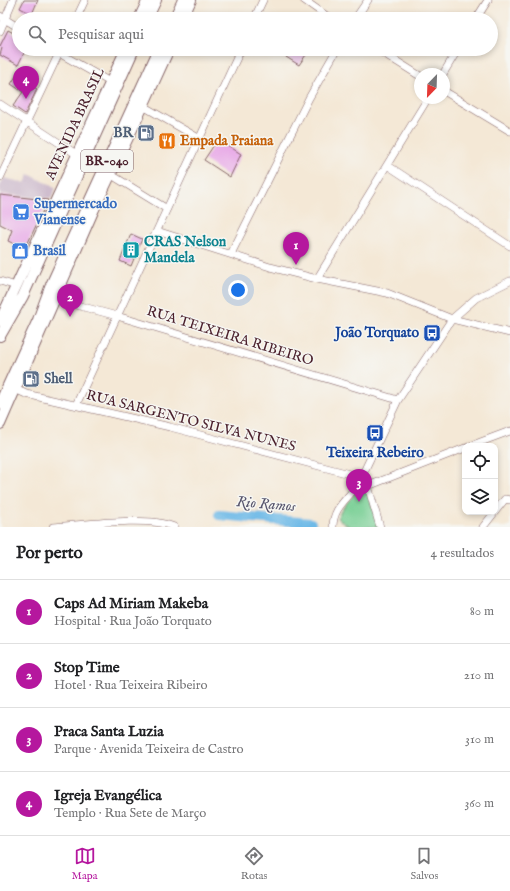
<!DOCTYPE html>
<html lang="pt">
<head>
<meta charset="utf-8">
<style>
  :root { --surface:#fff; --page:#f6f6f6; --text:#202124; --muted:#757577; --line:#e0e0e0; --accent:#b5179e }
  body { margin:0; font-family:"IM FELL English",serif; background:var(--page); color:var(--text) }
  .controls { position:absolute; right:12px; bottom:12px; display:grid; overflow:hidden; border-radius:8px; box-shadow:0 2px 6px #0003 }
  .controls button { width:36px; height:36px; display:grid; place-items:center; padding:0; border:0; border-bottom:1px solid var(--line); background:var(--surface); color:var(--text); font:20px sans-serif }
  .compass { position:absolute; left:414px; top:68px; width:36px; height:36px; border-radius:50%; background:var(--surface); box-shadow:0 2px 6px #0003; rotate:203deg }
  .you { position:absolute; left:238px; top:290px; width:14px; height:14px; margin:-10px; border:3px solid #fff; border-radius:50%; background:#1a73e8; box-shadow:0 0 0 6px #1a73e833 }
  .badge { display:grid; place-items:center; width:26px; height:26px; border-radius:50%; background:var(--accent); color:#fff; font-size:13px; font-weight:700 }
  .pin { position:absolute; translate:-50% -33px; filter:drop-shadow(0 1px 2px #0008) }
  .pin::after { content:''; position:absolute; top:21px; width:14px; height:12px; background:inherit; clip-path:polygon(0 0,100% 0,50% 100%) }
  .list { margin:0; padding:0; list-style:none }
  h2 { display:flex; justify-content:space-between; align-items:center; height:52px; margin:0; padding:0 16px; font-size:17px }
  h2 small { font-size:13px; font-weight:400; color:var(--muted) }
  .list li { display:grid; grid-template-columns:26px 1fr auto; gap:12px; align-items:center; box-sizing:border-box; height:64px; padding:0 16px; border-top:1px solid var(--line) }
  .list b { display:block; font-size:15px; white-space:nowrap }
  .list p { margin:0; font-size:13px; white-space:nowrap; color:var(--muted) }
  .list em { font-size:13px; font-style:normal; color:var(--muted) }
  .icon { flex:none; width:22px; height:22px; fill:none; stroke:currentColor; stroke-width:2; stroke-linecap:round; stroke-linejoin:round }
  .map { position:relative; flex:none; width:510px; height:527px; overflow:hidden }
  .search { position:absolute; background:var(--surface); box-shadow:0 2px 6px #0003; left:12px; right:12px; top:12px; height:44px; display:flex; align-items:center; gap:10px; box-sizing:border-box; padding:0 14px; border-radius:22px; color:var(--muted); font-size:15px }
  .sheet { height:308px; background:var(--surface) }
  nav { display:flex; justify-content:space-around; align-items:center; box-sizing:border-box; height:56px; border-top:1px solid var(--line); background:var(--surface); font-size:11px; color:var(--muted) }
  nav a { display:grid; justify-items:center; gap:2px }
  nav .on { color:var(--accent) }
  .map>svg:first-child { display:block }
  .industrial { fill:#cfbdce }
  .green { fill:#78cf94; stroke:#617760 }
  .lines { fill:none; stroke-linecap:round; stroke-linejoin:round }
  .river { stroke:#6ebae7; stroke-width:10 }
  .building { fill:#e8aae7 }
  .minor-casing { stroke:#866567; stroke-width:8 }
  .highway-casing { stroke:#866567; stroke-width:12 }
  .minor { stroke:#fff; stroke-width:7 }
  .highway { stroke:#fff; stroke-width:10 }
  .labels { text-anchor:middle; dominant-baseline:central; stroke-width:3; stroke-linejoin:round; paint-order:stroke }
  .shield { fill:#f6f6f2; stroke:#7e6067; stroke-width:1 }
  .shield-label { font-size:13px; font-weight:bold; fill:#4a1f2b }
  .street-label { font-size:14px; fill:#4a1f2b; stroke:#f6f6f2 }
  .service-label { font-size:14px; font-weight:bold; fill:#4e5e75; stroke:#f6f6f2; text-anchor:end }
  .food-label { font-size:14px; font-weight:bold; fill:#c56008; stroke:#f6f6f2; text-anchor:start }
  .shop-label { font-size:14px; font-weight:bold; fill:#366cbe; stroke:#f6f6f2; text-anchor:start }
  .culture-label { font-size:14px; font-weight:bold; fill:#0d838f; stroke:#f6f6f2; text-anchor:start }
  .transit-label { font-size:14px; font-weight:bold; fill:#164399; stroke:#f6f6f2; text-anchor:end }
  .water-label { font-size:15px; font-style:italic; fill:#57556d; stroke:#f6f6f2 }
</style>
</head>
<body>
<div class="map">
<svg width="510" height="527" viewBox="0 0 510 527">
  <rect width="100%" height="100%" fill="#f6f6f2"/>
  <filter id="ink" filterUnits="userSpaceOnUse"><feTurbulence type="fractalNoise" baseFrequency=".025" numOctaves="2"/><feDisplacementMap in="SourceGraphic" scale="8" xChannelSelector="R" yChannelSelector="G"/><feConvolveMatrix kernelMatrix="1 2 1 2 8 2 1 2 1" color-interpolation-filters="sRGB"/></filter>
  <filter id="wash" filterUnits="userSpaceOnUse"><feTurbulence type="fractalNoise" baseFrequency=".012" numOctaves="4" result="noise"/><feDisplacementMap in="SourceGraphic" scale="16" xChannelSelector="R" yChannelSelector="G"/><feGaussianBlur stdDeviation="0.9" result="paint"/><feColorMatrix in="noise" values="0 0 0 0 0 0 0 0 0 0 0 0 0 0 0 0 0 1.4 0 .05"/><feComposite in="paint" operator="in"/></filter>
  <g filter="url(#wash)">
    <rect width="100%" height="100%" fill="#f4e8d6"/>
    <path class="industrial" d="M29,174L56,188L51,199L0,194V186L4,178L25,183Z"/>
    <path class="green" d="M363,481L380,527H350L337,518C344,503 355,496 363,481Z"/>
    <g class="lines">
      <path class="river" d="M219,515L311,523"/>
    </g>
    <g id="blocks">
      <path class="building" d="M24,0H38L32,14L20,8Z
        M8,30L19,36V49H26L18,65L0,55L2,48L0,46Z
        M290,49H310L299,65L286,57Z
        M16,76L37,89L25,114L13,106L23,92L11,84Z
        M218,139L241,154L230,177L204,160Z
        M0,195L48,200L25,249L8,241L12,230L0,224Z
        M131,234L142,239L131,266L120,261Z"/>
    </g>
  </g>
  <g filter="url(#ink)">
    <use href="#blocks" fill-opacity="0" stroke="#866567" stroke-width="1"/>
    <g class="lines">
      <defs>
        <path id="minor" d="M304,0L331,19
          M0,16L19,28
          M76,19L85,0
          M254,19L263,0
          M355,19L368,0
          M476,19L488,0
          M0,31L13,0
          M52,49L110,82
          M377,49L420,76
          M443,74L458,49
          M444,91L510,131
          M0,104L76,154
          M143,106L200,139
          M387,165L510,246
          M110,174L167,209
          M0,178L61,49
          M157,231L270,267L317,279L387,293L452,319L510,333
          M231,254L309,98L337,49
          M317,279L428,98
          M0,281L16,286
          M54,299L117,316L398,400
          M15,389L26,394L170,427L361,477
          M76,405L241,49
          M470,446L510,431
          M365,482L368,486L380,527
          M368,486L465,448
          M53,527C83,525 148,515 174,527
          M333,527C333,506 349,499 359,482L398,400L452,319L476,298L510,281
          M483,527L505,499L510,500"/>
        <path id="highway" d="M139,19L148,0
          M147,19L156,0
          M174,19L183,0
          M182,19L191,0
          M0,321L126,49
          M0,336L23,296L134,49
          M0,403L38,320L51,285L159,49
          M0,424L94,209L143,106L169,49"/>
      </defs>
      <use href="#minor" class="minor-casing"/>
      <use href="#highway" class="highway-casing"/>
      <use href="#minor" class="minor"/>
      <use href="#highway" class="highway"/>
    </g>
  </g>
  <defs>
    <symbol id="fuel-square" viewBox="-11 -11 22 22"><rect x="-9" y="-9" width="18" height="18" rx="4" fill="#5c6f8a" stroke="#f6f6f2"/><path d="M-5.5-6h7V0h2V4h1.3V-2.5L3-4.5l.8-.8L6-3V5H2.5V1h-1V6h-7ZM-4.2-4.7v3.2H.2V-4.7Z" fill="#fff"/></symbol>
    <symbol id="restaurant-square" viewBox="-11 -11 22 22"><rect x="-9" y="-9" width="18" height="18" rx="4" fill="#e8710a" stroke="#f6f6f2"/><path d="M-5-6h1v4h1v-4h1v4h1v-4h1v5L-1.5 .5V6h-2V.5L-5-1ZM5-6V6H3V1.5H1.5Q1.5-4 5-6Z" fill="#fff"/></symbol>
    <symbol id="supermarket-square" viewBox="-11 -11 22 22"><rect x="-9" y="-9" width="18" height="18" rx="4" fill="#3f7fe0" stroke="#f6f6f2"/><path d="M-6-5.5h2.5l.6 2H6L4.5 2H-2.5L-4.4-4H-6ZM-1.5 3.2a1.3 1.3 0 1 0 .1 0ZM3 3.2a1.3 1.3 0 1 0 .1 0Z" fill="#fff"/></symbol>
    <symbol id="building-square" viewBox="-11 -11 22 22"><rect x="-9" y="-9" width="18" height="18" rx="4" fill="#0f9aa8" stroke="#f6f6f2"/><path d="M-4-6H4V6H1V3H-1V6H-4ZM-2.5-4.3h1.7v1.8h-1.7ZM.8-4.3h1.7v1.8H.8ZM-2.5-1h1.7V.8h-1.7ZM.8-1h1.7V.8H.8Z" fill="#fff"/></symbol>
    <symbol id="shop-square" viewBox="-11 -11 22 22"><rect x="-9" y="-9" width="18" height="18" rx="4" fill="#3f7fe0" stroke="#f6f6f2"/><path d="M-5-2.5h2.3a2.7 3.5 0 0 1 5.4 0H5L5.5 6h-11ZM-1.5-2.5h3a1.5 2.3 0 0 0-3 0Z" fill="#fff"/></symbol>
    <symbol id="bus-square" viewBox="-11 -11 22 22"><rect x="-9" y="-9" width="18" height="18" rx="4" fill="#1a4fb4" stroke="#f6f6f2"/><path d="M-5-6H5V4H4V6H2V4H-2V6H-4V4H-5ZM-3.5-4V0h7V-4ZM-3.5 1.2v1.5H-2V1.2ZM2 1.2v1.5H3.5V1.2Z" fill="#fff"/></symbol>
  </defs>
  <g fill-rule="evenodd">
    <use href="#fuel-square" x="136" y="123" width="20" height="20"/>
    <use href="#restaurant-square" x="157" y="131" width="20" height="20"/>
    <use href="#supermarket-square" x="11" y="202" width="20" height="20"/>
    <use href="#building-square" x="121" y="240" width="20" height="20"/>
    <use href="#shop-square" x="10" y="241" width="20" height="20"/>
    <use href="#bus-square" x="422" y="323" width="20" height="20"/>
    <use href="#fuel-square" x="21" y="369" width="20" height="20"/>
    <use href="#bus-square" x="365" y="423" width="20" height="20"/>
  </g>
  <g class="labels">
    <rect class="shield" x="81" y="150" width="52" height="22" rx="3"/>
    <g class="shield-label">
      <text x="107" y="161">BR-040</text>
    </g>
    <g class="street-label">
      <text transform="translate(75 124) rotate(-65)">AVENIDA BRASIL</text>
      <text transform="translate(230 336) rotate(17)">RUA TEIXEIRA RIBEIRO</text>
      <text transform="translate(191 421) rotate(14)">RUA SARGENTO SILVA NUNES</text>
    </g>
    <g class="service-label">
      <text x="133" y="133">BR</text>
      <text x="44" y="379" text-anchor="start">Shell</text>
    </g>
    <g class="food-label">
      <text x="180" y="141">Empada Praiana</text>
    </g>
    <g class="shop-label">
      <text x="34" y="204">Supermercado<tspan x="34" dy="16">Vianense</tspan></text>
      <text x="33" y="251">Brasil</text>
    </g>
    <g class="culture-label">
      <text x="144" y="242">CRAS Nelson<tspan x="144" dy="16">Mandela</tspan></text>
    </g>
    <g class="transit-label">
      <text x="419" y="333">João Torquato</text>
      <text x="375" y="453" text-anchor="middle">Teixeira Rebeiro</text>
    </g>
    <g class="water-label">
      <text transform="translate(266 504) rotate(5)">Rio Ramos</text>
    </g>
  </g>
</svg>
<div class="controls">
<button><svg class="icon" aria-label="locate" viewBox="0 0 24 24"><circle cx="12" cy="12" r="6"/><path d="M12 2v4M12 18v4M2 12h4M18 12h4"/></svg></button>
<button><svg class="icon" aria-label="layers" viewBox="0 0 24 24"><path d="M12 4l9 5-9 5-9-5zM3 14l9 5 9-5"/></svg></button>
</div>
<svg class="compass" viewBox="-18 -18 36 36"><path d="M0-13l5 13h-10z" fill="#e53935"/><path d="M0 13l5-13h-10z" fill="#757577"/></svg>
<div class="you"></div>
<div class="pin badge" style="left:296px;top:265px">1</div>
<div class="pin badge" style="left:70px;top:317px">2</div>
<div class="pin badge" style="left:359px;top:502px">3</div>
<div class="pin badge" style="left:26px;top:99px">4</div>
<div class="search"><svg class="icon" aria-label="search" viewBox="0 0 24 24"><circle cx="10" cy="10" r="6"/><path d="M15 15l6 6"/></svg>Pesquisar aqui</div>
</div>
<section class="sheet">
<h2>Por perto<small>4 resultados</small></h2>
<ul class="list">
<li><span class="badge">1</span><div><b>Caps Ad Miriam Makeba</b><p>Hospital · Rua João Torquato</p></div><em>80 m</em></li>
<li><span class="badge">2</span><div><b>Stop Time</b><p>Hotel · Rua Teixeira Ribeiro</p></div><em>210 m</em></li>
<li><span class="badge">3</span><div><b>Praca Santa Luzia</b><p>Parque · Avenida Teixeira de Castro</p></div><em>310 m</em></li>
<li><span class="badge">4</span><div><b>Igreja Evangélica</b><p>Templo · Rua Sete de Março</p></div><em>360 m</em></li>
</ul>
</section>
<nav>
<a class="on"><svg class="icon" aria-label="map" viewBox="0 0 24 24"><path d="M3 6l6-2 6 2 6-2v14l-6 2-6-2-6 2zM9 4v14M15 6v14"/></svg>Mapa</a>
<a><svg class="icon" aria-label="directions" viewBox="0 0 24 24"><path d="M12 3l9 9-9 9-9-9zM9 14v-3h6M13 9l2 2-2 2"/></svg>Rotas</a>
<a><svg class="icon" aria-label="saved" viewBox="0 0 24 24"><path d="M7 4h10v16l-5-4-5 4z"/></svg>Salvos</a>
</nav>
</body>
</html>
